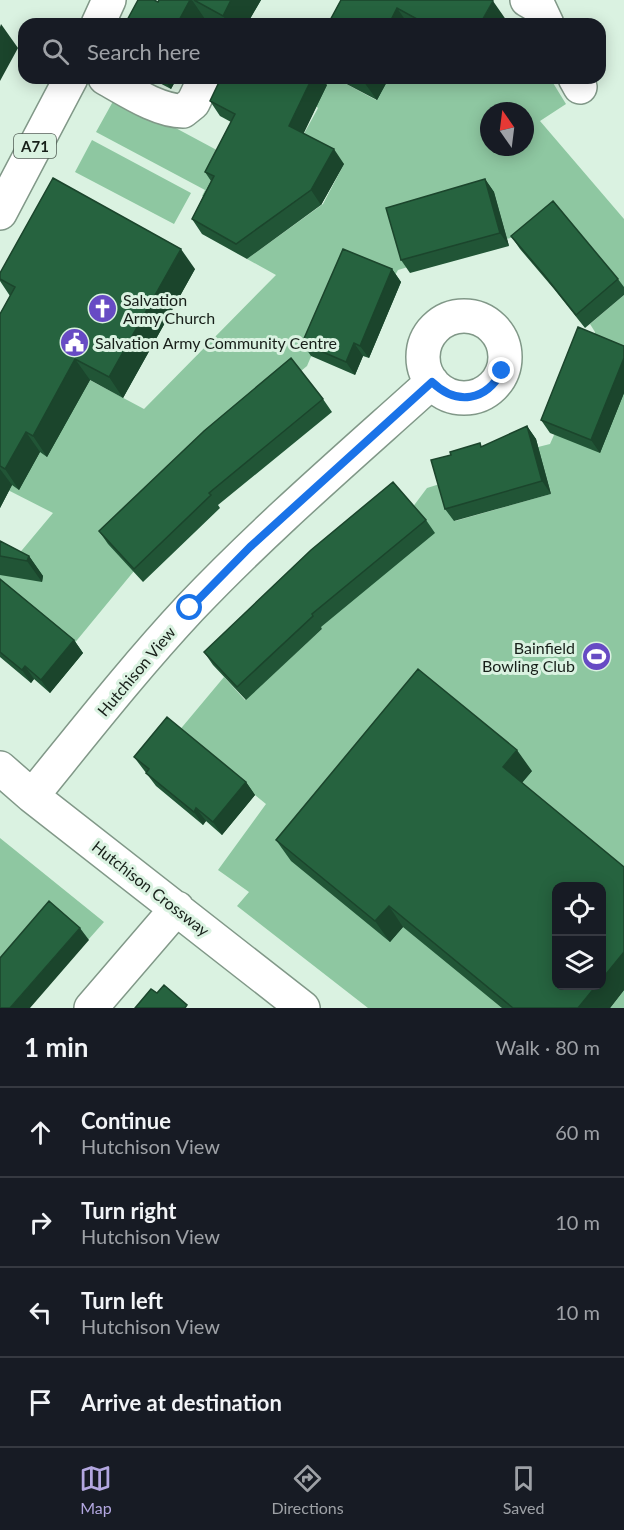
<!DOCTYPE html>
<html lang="en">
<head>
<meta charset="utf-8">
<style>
  :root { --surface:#171b24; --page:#20242c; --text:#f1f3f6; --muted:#9ea1a6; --line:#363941; --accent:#b3a7e0 }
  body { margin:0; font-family:Lato,sans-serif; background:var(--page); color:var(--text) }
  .controls { position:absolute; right:18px; bottom:18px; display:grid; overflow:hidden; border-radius:12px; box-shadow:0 3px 15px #0003 }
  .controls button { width:54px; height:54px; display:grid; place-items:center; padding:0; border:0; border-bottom:2px solid var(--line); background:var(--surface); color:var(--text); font:30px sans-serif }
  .compass { position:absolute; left:480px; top:102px; width:54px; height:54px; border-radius:50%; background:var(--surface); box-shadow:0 3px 15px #0003; rotate:346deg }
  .stop { position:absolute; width:18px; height:18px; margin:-14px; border:4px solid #1a73e8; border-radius:50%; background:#fff }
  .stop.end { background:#1a73e8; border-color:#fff; box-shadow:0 2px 6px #0008 }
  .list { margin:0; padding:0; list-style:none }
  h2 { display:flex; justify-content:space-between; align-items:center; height:78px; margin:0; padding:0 24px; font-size:26px }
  h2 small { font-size:20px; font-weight:400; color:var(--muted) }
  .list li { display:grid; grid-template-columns:39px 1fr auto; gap:18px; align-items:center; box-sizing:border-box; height:90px; padding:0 24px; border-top:2px solid var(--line) }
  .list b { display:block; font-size:22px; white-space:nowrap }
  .list p { margin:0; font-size:20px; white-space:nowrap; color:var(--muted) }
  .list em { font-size:20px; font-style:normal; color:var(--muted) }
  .icon { flex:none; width:33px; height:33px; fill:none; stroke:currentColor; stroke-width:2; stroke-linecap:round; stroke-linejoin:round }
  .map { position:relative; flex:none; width:624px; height:1008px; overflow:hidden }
  .search { position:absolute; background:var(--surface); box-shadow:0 3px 15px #0003; left:18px; right:18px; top:18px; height:66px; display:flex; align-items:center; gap:15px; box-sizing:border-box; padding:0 21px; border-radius:18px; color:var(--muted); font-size:22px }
  .sheet { height:438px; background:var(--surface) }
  nav { display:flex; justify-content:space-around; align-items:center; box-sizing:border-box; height:84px; border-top:2px solid var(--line); background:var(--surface); font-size:16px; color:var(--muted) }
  nav a { display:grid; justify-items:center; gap:3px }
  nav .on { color:var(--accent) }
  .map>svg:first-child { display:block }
  .green { fill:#8ec7a1; fill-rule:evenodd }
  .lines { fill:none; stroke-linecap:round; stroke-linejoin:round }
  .minor-casing { stroke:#819888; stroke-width:36 }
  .major-casing { stroke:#819888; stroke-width:36 }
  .minor { stroke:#fff; stroke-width:33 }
  .major { stroke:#fff; stroke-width:33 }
  .wall { fill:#215536 }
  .shaded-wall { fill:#1b452c }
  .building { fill:#26633f; stroke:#1b452c; stroke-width:1.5 }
  .route { stroke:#1a73e8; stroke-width:8 }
  .labels { text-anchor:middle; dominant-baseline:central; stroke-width:6; stroke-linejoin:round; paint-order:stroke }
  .shield { fill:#daf2e1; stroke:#525e55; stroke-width:1.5 }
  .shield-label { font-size:15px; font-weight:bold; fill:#171f19 }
  .poi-label { font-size:16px; fill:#171f19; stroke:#daf2e1; text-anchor:start }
  .street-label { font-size:16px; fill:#171f19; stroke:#daf2e1 }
</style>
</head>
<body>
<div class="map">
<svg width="624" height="1008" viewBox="0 0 624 1008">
  <rect width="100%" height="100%" fill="#daf2e1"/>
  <path class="green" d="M328,78H335L376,100L389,78H550L566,104L540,121L624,219V288L517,236L507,239L494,192L408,267L398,270L393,279L324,326L307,366L273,394L134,571L73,645L0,585V574H2L53,513L0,486L40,452L84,377L144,409L276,275L247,259L323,204L344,164L300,141L318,108L316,106ZM489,111H525V147H489Z
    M116,96L239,162L218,204L202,196L205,190L96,132Z
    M92,140L191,193L174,224L75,172Z
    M624,295V355L594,343L595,332L590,324Z
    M624,391V1008H368L237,906L249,892L218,870L266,804L178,732L224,677L245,700L322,629L299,603L412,508L427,488L443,483L455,521L551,494L538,447L550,444L554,435ZM556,886H602V986H556Z
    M0,838L104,922L88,940L0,980Z"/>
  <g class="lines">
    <defs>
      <path id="minor" d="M527,0L539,7L547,24
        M105,78C127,90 158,111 183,111L193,103L205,78
        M575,78L580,87
        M423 357a41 41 0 1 1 82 0a41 41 0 1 1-82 0Z
        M0,768L32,796L303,1008
        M32,796C84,732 134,668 190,608C266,528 350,456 432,382
        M91,1008L177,908"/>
      <path id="major" d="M98,24L109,0
        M0,213L71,78"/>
    </defs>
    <use href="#minor" class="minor-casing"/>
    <use href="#major" class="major-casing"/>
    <use href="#minor" class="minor"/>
    <use href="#major" class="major"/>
  </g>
  <path class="wall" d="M159,0H261L247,24H211L207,22L206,24H125L158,2Z
    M341,0L509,24H328Z
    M150,78H177L171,89Z
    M335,78H389L377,100Z
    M327,85L303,133L344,164L321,205L247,259L202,234L192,219L211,181L205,172L231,122L220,116L210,101Z
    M485,179L494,192L509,246L410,273L401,260Z
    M511,236L618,279L624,287V295L585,328L554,289L520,249Z
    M195,269L123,398L90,380L47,457L40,452L19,490L12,485L0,508V314L10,296L0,281V273Z
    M392,269L401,282L369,358L363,356L355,375L311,356L302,343Z
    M624,346V393L600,453L550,433L541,420Z
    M323,399L332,412L218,505L220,508L143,582L108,544L99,531Z
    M527,426L536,439L551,494L454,521L445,509L451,455L482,447Z
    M426,520L435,533L321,627L322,629L246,700L213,665L204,652Z
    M0,541L29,556L43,576L42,582L0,575Z
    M0,579L74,640L83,653L50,693L34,679L31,683L0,657Z
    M134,757L246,782L255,795L222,835L206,821L203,825L156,786Z
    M532,771L522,783L624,867V990L610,1008H502L403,927L390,942L291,861L276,840Z"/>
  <path class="shaded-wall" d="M190,0H192L207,22L206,24H177Z
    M231,0H261L247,24H229L223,16Z
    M493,1L509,24H480Z
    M397,8L408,24H389Z
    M1,24L18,48L0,81V27Z
    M163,78H177L171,89Z
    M312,78H322L327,85L300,141L289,126Z
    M361,78H389L377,100Z
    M334,149L344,164L321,205L311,190Z
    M485,179L494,192L509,246L500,233Z
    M181,249L195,269L123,398L109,377Z
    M392,269L401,282L369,358L360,346Z
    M354,343L363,356L355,375L346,362Z
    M624,358V393L600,453L591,440Z
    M75,359L90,380L47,457L33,436Z
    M527,426L536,439L551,494L542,481Z
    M26,432L40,452L19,490L5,469Z
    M0,469L12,485L0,508Z
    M29,556L43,576L42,582L27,561Z
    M74,640L83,653L50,693L41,680Z
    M25,666L34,679L31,683L22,670Z
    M517,750L532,771L517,788L503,767Z
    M246,782L255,795L222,835L213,822Z
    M196,808L206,821L203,825L194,812Z
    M389,906L403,927L390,942L375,921Z
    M80,928L89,940L30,1008H10Z
    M624,952V990L610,1008H578L596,986H602V979Z"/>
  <path class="building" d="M138,0H154L158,2L159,0H190L177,24H125Z
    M194,0H231L223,16Z
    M341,0H492L493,1L480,24H426L397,8L389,24H328Z
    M221,78H312L289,126L334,149L311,190L236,244L192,219L214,176L205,172L235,114L210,101Z
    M53,178L181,249L109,377L75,359L33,436L26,432L5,469L0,466V314L15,287L0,279V273Z
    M485,179L500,233L401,260L386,208Z
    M553,201L618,279L576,315L545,276L511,236Z
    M343,249L392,269L360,346L354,343L346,362L302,343Z
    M578,327L624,346V358L591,440L541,420Z
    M291,358L323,399L209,493L211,495L134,569L99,531L204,431Z
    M527,426L542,481L445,509L431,460L451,455L450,452L480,443L481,447Z
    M393,482L426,520L312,614L313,616L237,687L204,652L311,550Z
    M0,541L29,556L27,561L0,556Z
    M0,579L74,640L41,680L25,666L22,670L0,652Z
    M418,669L517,750L503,767L624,867V952L602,979V886H556V986H596L578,1008H513L389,906L375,921L276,840Z
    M167,717L246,782L213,822L196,808L194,812L146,773L149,769L134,757Z
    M49,901L80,928L10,1008H0V958Z
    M164,985L187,1005L185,1008H135L151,989L157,993Z"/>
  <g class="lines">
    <path class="route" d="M190,608L250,547L432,382C457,406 486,401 502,371"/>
  </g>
  <defs>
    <symbol id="church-disc" viewBox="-11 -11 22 22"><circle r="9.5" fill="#674bc4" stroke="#daf2e1"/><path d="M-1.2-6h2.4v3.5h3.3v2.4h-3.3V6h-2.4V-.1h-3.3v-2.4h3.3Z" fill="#fff"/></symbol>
    <symbol id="civic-disc" viewBox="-11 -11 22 22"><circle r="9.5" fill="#674bc4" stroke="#daf2e1"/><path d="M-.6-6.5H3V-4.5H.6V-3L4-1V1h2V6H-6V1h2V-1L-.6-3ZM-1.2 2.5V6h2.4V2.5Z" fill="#fff"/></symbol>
    <symbol id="stadium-disc" viewBox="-11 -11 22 22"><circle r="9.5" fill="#674bc4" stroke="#daf2e1"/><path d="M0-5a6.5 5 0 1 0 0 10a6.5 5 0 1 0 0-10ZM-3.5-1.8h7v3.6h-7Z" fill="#fff"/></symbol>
  </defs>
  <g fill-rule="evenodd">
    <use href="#church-disc" x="86" y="292" width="33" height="33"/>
    <use href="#civic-disc" x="58" y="326" width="33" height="33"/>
    <use href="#stadium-disc" x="580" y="640" width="33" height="33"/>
  </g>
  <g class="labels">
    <rect class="shield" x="14" y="134" width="42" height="24" rx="4.5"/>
    <g class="shield-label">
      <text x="35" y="146">A71</text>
    </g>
    <g class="poi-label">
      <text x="123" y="299">Salvation<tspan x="123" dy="18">Army Church</tspan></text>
      <text x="95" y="342">Salvation Army Community Centre</text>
      <text x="575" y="647" text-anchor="end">Bainfield<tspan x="575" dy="18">Bowling Club</tspan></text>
    </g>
    <g class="street-label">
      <text transform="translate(136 671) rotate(-50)">Hutchison View</text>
      <text transform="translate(151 888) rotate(38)">Hutchison Crossway</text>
    </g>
  </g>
</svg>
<div class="controls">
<button><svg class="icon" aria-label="locate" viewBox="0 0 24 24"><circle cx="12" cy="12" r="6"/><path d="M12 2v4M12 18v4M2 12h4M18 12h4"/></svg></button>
<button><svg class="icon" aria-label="layers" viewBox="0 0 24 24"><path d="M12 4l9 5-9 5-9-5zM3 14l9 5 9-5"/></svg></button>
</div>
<svg class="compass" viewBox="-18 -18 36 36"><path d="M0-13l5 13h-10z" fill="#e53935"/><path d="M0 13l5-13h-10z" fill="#9ea1a6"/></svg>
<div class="stop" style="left:190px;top:608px"></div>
<div class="stop end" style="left:502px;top:371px"></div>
<div class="search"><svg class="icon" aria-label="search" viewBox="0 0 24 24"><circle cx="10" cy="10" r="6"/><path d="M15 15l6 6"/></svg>Search here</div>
</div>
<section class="sheet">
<h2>1 min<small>Walk · 80 m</small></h2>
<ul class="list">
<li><svg class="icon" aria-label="ahead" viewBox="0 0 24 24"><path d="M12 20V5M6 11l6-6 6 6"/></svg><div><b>Continue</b><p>Hutchison View</p></div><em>60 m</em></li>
<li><svg class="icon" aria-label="right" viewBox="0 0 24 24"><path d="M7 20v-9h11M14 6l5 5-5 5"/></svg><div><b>Turn right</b><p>Hutchison View</p></div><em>10 m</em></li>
<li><svg class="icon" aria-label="left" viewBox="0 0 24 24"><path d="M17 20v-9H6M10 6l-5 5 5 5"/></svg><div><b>Turn left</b><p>Hutchison View</p></div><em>10 m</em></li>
<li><svg class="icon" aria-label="arrive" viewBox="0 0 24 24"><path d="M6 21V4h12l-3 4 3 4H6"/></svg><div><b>Arrive at destination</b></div></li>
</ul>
</section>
<nav>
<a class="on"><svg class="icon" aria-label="map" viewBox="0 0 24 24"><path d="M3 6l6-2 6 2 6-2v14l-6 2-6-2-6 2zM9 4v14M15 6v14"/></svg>Map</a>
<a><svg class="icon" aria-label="directions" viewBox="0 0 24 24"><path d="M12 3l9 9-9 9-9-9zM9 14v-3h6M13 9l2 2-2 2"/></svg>Directions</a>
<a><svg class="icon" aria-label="saved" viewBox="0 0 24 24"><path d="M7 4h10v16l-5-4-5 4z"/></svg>Saved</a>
</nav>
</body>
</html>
